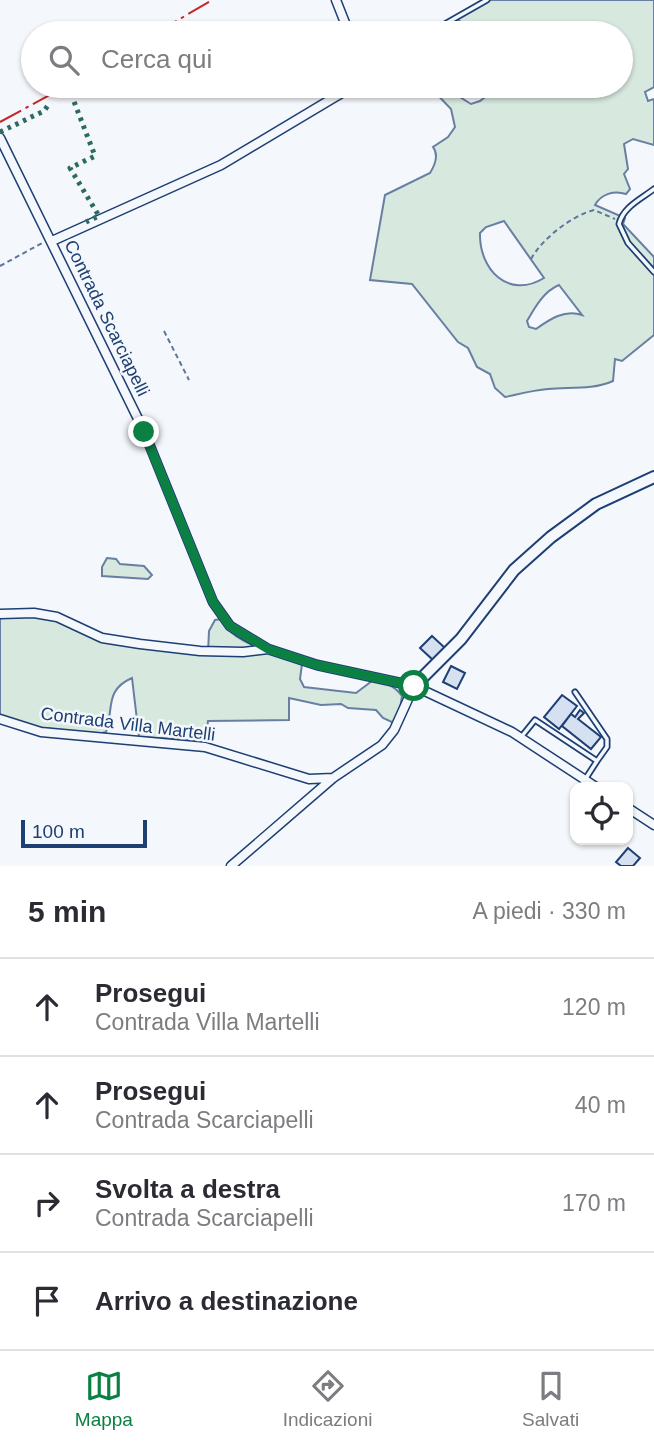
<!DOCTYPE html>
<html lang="it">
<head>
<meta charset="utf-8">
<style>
  :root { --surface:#fff; --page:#f7f7f7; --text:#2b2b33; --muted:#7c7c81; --line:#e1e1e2; --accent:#0b8043 }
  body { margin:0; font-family:Arial,sans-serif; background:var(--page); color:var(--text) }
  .controls { position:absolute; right:21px; bottom:21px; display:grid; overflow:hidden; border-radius:14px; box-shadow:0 2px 5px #0004 }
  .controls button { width:63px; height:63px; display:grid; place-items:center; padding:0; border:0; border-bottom:2px solid var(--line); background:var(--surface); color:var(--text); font:35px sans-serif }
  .scale { position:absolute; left:21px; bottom:18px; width:126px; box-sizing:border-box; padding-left:7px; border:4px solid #1d3f73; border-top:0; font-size:19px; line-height:24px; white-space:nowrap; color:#1d3f73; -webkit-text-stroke:5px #f4f7fb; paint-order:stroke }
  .stop { position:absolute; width:21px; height:21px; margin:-16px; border:5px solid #0b8043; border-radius:50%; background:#fff }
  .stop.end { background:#0b8043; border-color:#fff; box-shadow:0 2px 7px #0008 }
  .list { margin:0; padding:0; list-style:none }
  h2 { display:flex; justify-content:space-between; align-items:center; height:91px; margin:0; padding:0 28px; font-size:30px }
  h2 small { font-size:23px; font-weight:400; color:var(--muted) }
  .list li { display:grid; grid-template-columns:46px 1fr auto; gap:21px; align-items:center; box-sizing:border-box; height:98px; padding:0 28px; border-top:2px solid var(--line) }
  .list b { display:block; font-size:26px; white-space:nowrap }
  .list p { margin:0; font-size:23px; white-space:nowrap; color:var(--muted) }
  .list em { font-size:23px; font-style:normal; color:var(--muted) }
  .icon { flex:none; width:38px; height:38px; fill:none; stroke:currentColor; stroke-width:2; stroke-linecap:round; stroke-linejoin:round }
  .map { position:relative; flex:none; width:654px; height:866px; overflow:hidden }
  .search { position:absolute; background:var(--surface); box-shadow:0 2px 5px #0004; left:21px; right:21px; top:21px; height:77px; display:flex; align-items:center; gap:18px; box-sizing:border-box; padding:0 24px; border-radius:38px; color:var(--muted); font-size:26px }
  .sheet { height:483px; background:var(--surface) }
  nav { display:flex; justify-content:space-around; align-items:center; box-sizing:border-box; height:98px; border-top:2px solid var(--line); background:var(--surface); font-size:19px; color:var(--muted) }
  nav a { display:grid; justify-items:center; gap:4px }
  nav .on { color:var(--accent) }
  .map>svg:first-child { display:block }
  .green { fill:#d7e8df; stroke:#687fa3; stroke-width:2; fill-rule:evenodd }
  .building { fill:#d5e0f0; stroke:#1d3f73; stroke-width:2 }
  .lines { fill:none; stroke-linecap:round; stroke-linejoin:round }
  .lane-casing { stroke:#1d3f73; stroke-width:7 }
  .street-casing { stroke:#1d3f73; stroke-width:11 }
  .secondary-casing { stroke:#1d3f73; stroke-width:14 }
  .path { stroke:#5e769c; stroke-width:2; stroke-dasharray:5 3.5; stroke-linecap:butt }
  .lane { stroke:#f4f7fb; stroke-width:3.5 }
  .street { stroke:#f4f7fb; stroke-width:8 }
  .secondary { stroke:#f4f7fb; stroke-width:10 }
  .hedge { stroke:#2c6c60; stroke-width:5; stroke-dasharray:3.5 5; stroke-linecap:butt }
  .power { stroke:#c62828; stroke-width:2; stroke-dasharray:24 5 3.5 5; stroke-linecap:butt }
  .route { stroke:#0b8043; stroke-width:9 }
  .labels { text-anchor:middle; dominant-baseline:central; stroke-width:5; stroke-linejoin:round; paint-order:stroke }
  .street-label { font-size:18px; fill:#1d3f73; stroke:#f4f7fb }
</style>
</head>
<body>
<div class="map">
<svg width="654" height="866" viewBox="0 0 654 866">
  <rect width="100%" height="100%" fill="#f4f7fb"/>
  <path class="green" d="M488,0H654V87L645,92L648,101L654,99V145L633,139L624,144L628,169L624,174L630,189L626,194C614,190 601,194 595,205L625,218L623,224L654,257V335L622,361L615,359L613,381C593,390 570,387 548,389C534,390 519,394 505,397L495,388L490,374L477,367L468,348L458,342L412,284L370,280L385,195L430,173C435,165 439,155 433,147L448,137L455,127L451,109L429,86H442L471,104L480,101L499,86H621V33H475L457,19ZM504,221L544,278C508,300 479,269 480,233L486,227ZM559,285L582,315C565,309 550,319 536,329L529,327L527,321C535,307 544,291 559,285Z
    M107,558L116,559L120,564L144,566L152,575L148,579L102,576V567Z
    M28,615L59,620L102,641L208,653L209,631L215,620L221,619C236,648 276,650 302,664L300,679L304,687L356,693L372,681C385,682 394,685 402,696L399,716L394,723L383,718L376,710L348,708L341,704L321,705L289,698V720L208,721L205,743L179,739L139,737L132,678C104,690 114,710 106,732L98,734L35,727L0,716V616Z"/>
  <path class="building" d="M432,636L445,648L433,660L420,648Z
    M451,666L465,673L457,689L443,682Z
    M562,695L577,706L559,729L544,717Z
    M580,710L584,713L578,719L601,737L591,749L562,726L571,714L575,717Z
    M628,848L640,858L633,866H621L616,862Z"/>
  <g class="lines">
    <defs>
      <path id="lane" d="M429,33L487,0
        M654,189C641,199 623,207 619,224L628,243L654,272
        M575,692L607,739V747L597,761
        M522,736L535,720L597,761L586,778"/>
      <path id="street" d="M336,0L349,33
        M0,138L143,429L213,602L230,626L268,649
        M52,241L221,165L345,91L349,86
        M0,614L34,613L57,617L102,638L140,644L200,651L243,652L268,649L317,665L414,686L512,732L596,787
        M0,719L41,732L205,747L309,779L333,778
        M628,808L654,825
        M231,866L333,778L382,745L394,730L414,686"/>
      <path id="secondary" d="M414,686L461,639L514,570L551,537L596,504L654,477"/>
    </defs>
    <use href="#lane" class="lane-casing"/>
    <use href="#street" class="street-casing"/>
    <use href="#secondary" class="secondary-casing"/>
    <path class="path" d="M531,259C542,239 571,216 594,210L615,219
      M0,266L44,242
      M164,331L189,380"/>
    <use href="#lane" class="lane"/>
    <use href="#street" class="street"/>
    <use href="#secondary" class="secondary"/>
    <path class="hedge" d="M68,86L95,156L70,168L99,216L86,222
      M0,132L44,111L49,104"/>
    <path class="power" d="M156,33L212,0
      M0,122L66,86"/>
  </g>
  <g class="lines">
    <path class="route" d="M144,432L213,602L230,626L268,649L317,665L414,686"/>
  </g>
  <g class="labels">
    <g class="street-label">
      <text transform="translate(107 318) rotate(64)">Contrada Scarciapelli</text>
      <text transform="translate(128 724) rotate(7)">Contrada Villa Martelli</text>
    </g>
  </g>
</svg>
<div class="controls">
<button><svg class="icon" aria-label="locate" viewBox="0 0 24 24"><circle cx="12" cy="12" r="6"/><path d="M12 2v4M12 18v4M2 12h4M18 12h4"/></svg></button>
</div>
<div class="scale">100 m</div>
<div class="stop" style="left:414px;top:686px"></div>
<div class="stop end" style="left:144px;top:432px"></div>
<div class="search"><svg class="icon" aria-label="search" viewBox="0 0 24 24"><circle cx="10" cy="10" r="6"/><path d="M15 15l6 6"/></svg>Cerca qui</div>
</div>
<section class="sheet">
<h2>5 min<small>A piedi · 330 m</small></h2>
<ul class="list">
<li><svg class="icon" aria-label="ahead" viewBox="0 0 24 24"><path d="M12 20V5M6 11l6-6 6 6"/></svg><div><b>Prosegui</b><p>Contrada Villa Martelli</p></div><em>120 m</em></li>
<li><svg class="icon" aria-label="ahead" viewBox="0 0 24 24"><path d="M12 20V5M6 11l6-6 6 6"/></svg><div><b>Prosegui</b><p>Contrada Scarciapelli</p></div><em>40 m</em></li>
<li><svg class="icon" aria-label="right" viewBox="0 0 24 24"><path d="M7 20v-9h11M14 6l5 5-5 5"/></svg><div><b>Svolta a destra</b><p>Contrada Scarciapelli</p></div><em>170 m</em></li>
<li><svg class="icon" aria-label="arrive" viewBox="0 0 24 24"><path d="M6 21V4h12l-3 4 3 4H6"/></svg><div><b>Arrivo a destinazione</b></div></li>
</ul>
</section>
<nav>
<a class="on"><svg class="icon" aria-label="map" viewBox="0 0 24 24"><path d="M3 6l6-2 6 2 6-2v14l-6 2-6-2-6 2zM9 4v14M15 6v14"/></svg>Mappa</a>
<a><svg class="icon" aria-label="directions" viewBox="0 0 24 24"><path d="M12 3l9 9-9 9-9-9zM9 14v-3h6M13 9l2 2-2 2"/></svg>Indicazioni</a>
<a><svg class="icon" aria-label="saved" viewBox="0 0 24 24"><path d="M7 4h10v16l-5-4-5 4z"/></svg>Salvati</a>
</nav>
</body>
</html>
